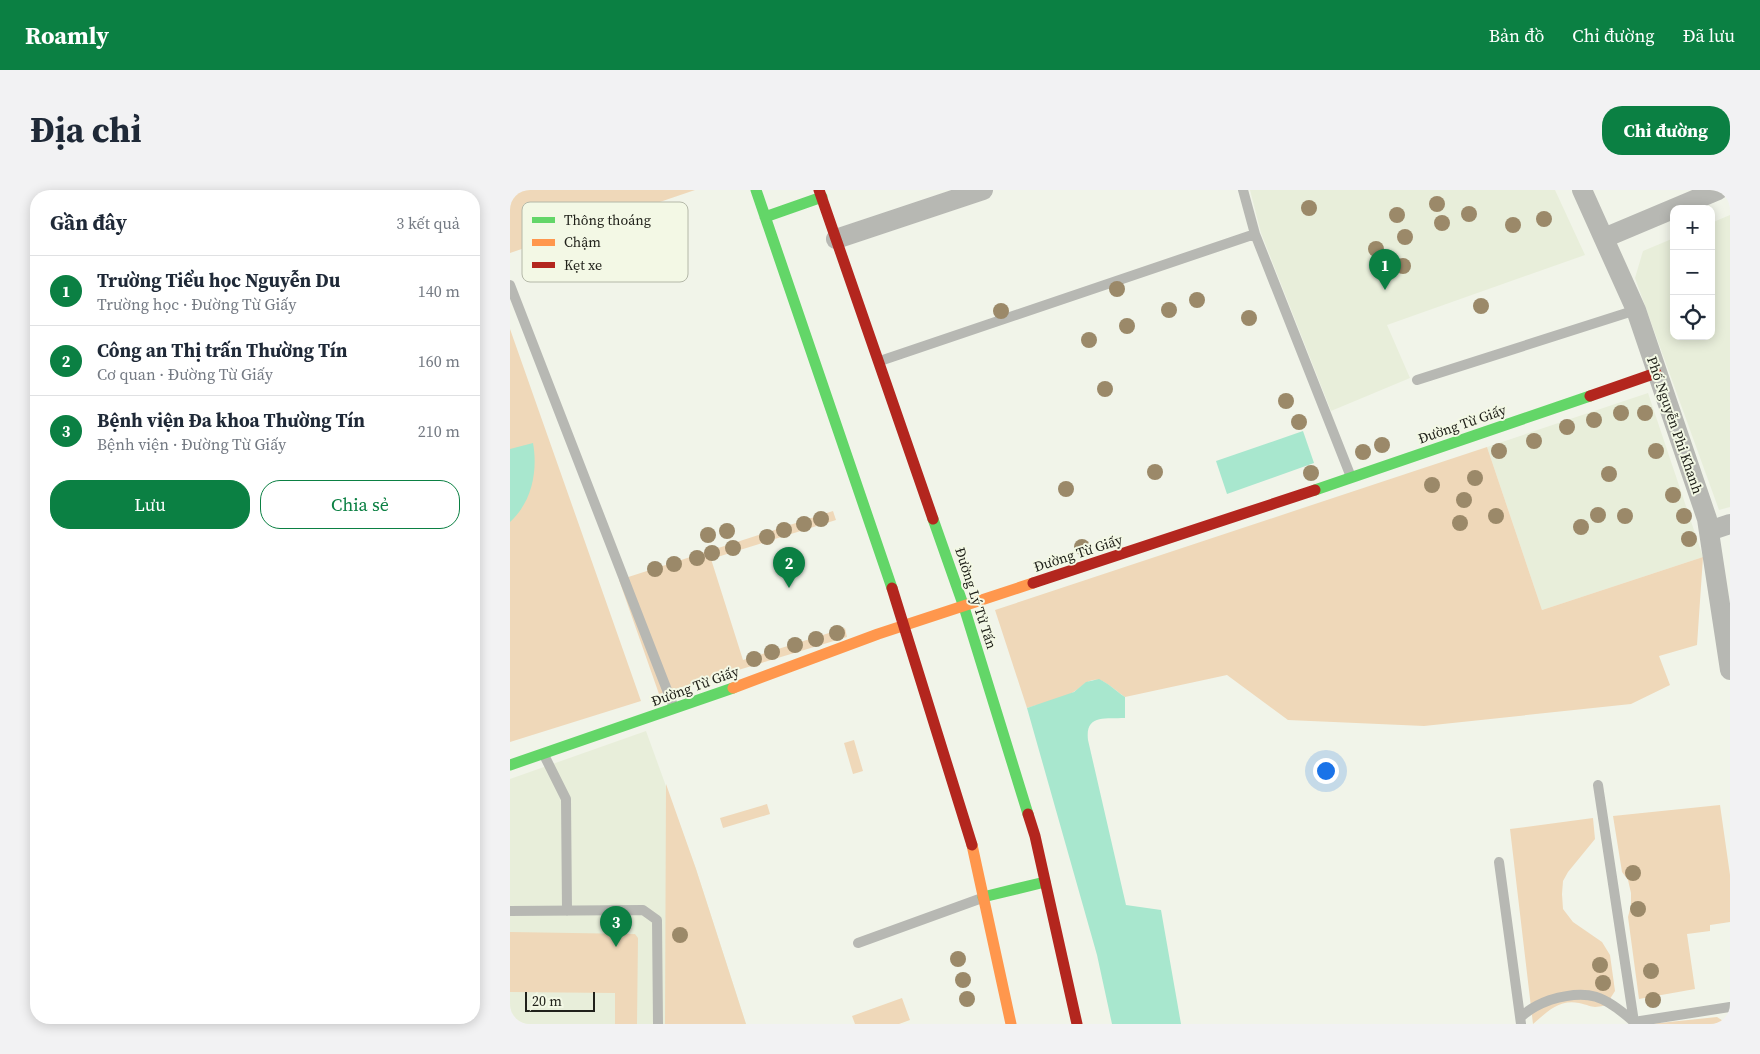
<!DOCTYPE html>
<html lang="vi">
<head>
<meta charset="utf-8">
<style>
  :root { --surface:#fff; --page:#f2f2f3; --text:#1f2937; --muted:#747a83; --line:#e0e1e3; --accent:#0b8043 }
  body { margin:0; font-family:"Source Serif 4",serif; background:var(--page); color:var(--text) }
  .controls { position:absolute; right:15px; top:15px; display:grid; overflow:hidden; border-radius:10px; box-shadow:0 2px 12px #0003 }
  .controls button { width:45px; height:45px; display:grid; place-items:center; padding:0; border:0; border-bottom:1px solid var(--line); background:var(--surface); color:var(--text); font:25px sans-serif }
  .scale { position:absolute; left:15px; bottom:12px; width:70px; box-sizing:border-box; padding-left:5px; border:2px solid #20211a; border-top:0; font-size:14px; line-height:18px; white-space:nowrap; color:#20211a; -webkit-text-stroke:4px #f3f8e5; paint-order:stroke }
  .you { position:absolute; left:815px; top:580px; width:18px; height:18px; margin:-12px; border:4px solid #fff; border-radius:50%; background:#1a73e8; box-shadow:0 0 0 8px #1a73e833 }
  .badge { display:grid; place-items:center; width:32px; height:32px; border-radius:50%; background:var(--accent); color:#fff; font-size:16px; font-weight:700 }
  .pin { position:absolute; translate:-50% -41px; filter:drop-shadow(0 1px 2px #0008) }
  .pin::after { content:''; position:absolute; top:26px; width:18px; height:15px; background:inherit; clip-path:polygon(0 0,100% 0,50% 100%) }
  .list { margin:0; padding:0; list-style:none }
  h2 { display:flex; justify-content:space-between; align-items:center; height:65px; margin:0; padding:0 20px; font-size:21px }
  h2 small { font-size:16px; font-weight:400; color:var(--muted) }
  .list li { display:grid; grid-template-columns:32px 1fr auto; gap:15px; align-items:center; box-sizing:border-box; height:70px; padding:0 20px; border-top:1px solid var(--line) }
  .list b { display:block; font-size:19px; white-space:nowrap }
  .list p { margin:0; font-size:16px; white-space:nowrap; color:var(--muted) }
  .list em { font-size:16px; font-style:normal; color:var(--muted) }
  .actions { display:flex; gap:10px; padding:15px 20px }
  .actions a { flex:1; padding:11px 0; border:1px solid var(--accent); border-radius:20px; text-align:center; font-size:18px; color:var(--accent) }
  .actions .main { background:var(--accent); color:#fff }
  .icon { flex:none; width:28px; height:28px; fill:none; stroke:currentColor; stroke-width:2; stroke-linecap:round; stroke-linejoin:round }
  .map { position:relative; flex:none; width:1220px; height:834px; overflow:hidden; border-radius:20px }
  header { display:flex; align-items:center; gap:30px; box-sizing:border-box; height:70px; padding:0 25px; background:var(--accent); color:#fff }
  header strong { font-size:24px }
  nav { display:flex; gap:28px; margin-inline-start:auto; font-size:18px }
  .intro { display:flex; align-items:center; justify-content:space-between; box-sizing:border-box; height:120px; padding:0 30px }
  h1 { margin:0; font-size:35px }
  .button { padding:12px 22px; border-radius:20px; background:var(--accent); color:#fff; font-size:18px; font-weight:700 }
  main { display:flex; gap:30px; padding:0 30px }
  aside { flex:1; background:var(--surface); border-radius:20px; box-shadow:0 2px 12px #0003 }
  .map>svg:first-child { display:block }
  .built { fill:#e8eeda }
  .green { fill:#efd8b9 }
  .water { fill:#a8e7ce }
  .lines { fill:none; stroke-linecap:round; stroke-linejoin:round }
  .lane { stroke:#b7b8b3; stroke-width:10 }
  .street { stroke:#b7b8b3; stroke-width:20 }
  .fast { stroke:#63d668; stroke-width:11 }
  .slow { stroke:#ff974d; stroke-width:11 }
  .jam { stroke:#b3261e; stroke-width:11 }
  .tree { fill:#9b8969 }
  .labels { text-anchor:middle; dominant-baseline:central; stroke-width:4; stroke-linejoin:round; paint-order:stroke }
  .street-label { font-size:14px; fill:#20211a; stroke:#f3f8e5 }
  .key { fill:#f3f8e5; stroke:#b4b8a8; stroke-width:1 }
  .key-label { font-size:14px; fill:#20211a }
</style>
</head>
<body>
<header>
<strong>Roamly</strong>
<nav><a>Bản đồ</a><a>Chỉ đường</a><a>Đã lưu</a></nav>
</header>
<div class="intro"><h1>Địa chỉ</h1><a class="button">Chỉ đường</a></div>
<main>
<aside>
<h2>Gần đây<small>3 kết quả</small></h2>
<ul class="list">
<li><span class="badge">1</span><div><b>Trường Tiểu học Nguyễn Du</b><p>Trường học · Đường Từ Giấy</p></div><em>140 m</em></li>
<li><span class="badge">2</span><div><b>Công an Thị trấn Thường Tín</b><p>Cơ quan · Đường Từ Giấy</p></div><em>160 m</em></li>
<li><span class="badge">3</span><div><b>Bệnh viện Đa khoa Thường Tín</b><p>Bệnh viện · Đường Từ Giấy</p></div><em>210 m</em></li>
</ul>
<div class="actions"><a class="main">Lưu</a><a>Chia sẻ</a></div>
</aside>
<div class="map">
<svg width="1220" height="834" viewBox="0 0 1220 834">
  <rect width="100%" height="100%" fill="#f1f4e9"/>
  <path class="built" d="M740,0H1045L1075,65L877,135L900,188L821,221L751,43Z
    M1220,25V317L1209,320L1125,88L1133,61L1164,48V146H1201V33Z
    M1138,203L1193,367L1032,420L977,257Z
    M136,541L186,679L236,834H0V589Z"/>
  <path class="green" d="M0,0H185L0,63Z
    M0,139L131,511L0,552Z
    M977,257L1032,420L1193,367L1187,455L1149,466L1160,495L1121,514L914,536L778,530L717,485L615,507C609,503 594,490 589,490C578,488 573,496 565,501C556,508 529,514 517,518L485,420Z
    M323,321L326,330L201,369L233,470L335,438L337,447L149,504L109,390Z
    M344,550L353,581L343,584L334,553Z
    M156,594L186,679L236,834H155Z
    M257,614L260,624L213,638L210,628Z
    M1210,615L1220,685V732L1200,735V741L1177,744L1185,799L1129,809L1118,727L1121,715V703L1118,690L1112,682L1103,626Z
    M1083,628L1085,649L1058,682L1053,691L1052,704L1053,719L1063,732L1092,752L1100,765L1105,801L1096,815C1081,819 1083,816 1069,813C1049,809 1037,822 1023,834L1000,639Z
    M0,742L125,744L128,748L127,834H105V803L0,802Z
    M392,808L400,830L389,834H345L342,826Z
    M1207,827L1218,834H1140Z"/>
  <path class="water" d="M793,241L804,273L717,304L706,271Z
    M23,253C28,281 22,312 0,332V259Z
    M589,489C598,493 606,501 615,507V528C595,529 575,524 578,550L616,715L651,720L671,834H602L587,765L517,518L564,502L576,492Z"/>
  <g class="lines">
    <path class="lane" d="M733,0L745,44L841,287
      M0,95L164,518
      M370,171L745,44
      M907,190L1126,120
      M34,565L56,609L57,721
      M1088,595L1124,832
      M989,672L1011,834
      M0,721L133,720L147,730L148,834
      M348,753L472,708
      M1011,827C1019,819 1029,814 1040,810C1079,798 1095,806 1124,832
      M1124,832L1220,817"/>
    <path class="street" d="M1072,0L1126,120L1197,329L1220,480
      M1094,48L1208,0
      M326,49L473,0
      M1199,341L1220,334"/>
    <path class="fast" d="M246,0L382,398
      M255,27L312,7
      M805,300L1080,206
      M423,329L454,417L518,624
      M0,575L223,498
      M473,707L535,692"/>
    <path class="slow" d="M223,498L368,444L523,393
      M462,655L501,834"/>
    <path class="jam" d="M309,0L423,329
      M1080,206L1146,183
      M523,393L805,300
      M382,398L462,655
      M518,624L525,646L567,834"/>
  </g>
  <g class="tree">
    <circle cx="927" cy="14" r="8"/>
    <circle cx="799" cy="18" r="8"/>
    <circle cx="959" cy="24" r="8"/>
    <circle cx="887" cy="25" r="8"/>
    <circle cx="1034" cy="29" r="8"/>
    <circle cx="932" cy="33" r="8"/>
    <circle cx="1003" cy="35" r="8"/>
    <circle cx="895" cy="47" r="8"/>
    <circle cx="866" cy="59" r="8"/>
    <circle cx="893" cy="76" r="8"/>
    <circle cx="607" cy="99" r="8"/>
    <circle cx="687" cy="110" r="8"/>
    <circle cx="971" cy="116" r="8"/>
    <circle cx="659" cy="120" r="8"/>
    <circle cx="491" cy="121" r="8"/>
    <circle cx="739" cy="128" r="8"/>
    <circle cx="617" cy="136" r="8"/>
    <circle cx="579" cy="150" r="8"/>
    <circle cx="595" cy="199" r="8"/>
    <circle cx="776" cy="211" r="8"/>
    <circle cx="1111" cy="223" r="8"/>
    <circle cx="1135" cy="223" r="8"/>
    <circle cx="1084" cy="230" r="8"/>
    <circle cx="789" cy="232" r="8"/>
    <circle cx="1057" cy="237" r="8"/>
    <circle cx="1024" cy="251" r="8"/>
    <circle cx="872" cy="255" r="8"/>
    <circle cx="989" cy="261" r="8"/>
    <circle cx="1146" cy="261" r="8"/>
    <circle cx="853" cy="262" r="8"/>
    <circle cx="645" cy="282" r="8"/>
    <circle cx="801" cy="283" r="8"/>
    <circle cx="1099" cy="284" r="8"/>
    <circle cx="965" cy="288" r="8"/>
    <circle cx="922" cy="295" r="8"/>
    <circle cx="556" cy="299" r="8"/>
    <circle cx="1163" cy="305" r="8"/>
    <circle cx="954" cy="310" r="8"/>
    <circle cx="1088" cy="325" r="8"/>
    <circle cx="986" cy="326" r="8"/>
    <circle cx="1115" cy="326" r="8"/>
    <circle cx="1174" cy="326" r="8"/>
    <circle cx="311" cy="329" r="8"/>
    <circle cx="950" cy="333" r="8"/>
    <circle cx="294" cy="334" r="8"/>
    <circle cx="1071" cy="337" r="8"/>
    <circle cx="274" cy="340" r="8"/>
    <circle cx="217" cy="341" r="8"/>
    <circle cx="198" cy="345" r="8"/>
    <circle cx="257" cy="347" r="8"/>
    <circle cx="1179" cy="349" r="8"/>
    <circle cx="572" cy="357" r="8"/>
    <circle cx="223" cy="358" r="8"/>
    <circle cx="202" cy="363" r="8"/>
    <circle cx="187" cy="368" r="8"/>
    <circle cx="164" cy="374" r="8"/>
    <circle cx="145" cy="379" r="8"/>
    <circle cx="327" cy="443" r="8"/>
    <circle cx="306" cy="449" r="8"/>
    <circle cx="285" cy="455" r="8"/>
    <circle cx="262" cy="462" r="8"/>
    <circle cx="244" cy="469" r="8"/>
    <circle cx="1123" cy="683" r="8"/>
    <circle cx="1128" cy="719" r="8"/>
    <circle cx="170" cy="745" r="8"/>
    <circle cx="448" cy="769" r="8"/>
    <circle cx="1090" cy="775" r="8"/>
    <circle cx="1141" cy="781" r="8"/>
    <circle cx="453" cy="790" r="8"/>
    <circle cx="1093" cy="793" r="8"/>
    <circle cx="457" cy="809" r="8"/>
    <circle cx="1143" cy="810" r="8"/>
  </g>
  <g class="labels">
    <g class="street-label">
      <text transform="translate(952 234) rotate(-19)">Đường Từ Giấy</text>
      <text transform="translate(1165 235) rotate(71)">Phố Nguyễn Phi Khanh</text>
      <text transform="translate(568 363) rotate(-18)">Đường Từ Giấy</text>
      <text transform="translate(466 408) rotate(72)">Đường Lý Tử Tấn</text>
      <text transform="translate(185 496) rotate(-20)">Đường Từ Giấy</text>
    </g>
  </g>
  <rect x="12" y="12" width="166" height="80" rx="8" class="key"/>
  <rect x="22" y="27" width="23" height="6" fill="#63d668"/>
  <rect x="22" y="49" width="23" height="7" fill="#ff974d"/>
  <rect x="22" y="72" width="23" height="6" fill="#b3261e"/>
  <g class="key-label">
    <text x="54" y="35">Thông thoáng</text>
    <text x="54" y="57">Chậm</text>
    <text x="54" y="80">Kẹt xe</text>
  </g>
</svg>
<div class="controls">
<button>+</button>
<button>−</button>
<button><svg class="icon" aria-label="locate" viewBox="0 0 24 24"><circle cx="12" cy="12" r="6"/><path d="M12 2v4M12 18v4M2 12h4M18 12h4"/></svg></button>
</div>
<div class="scale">20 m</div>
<div class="you"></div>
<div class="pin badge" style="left:875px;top:100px">1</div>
<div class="pin badge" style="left:279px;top:398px">2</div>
<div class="pin badge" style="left:106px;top:757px">3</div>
</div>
</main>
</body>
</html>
